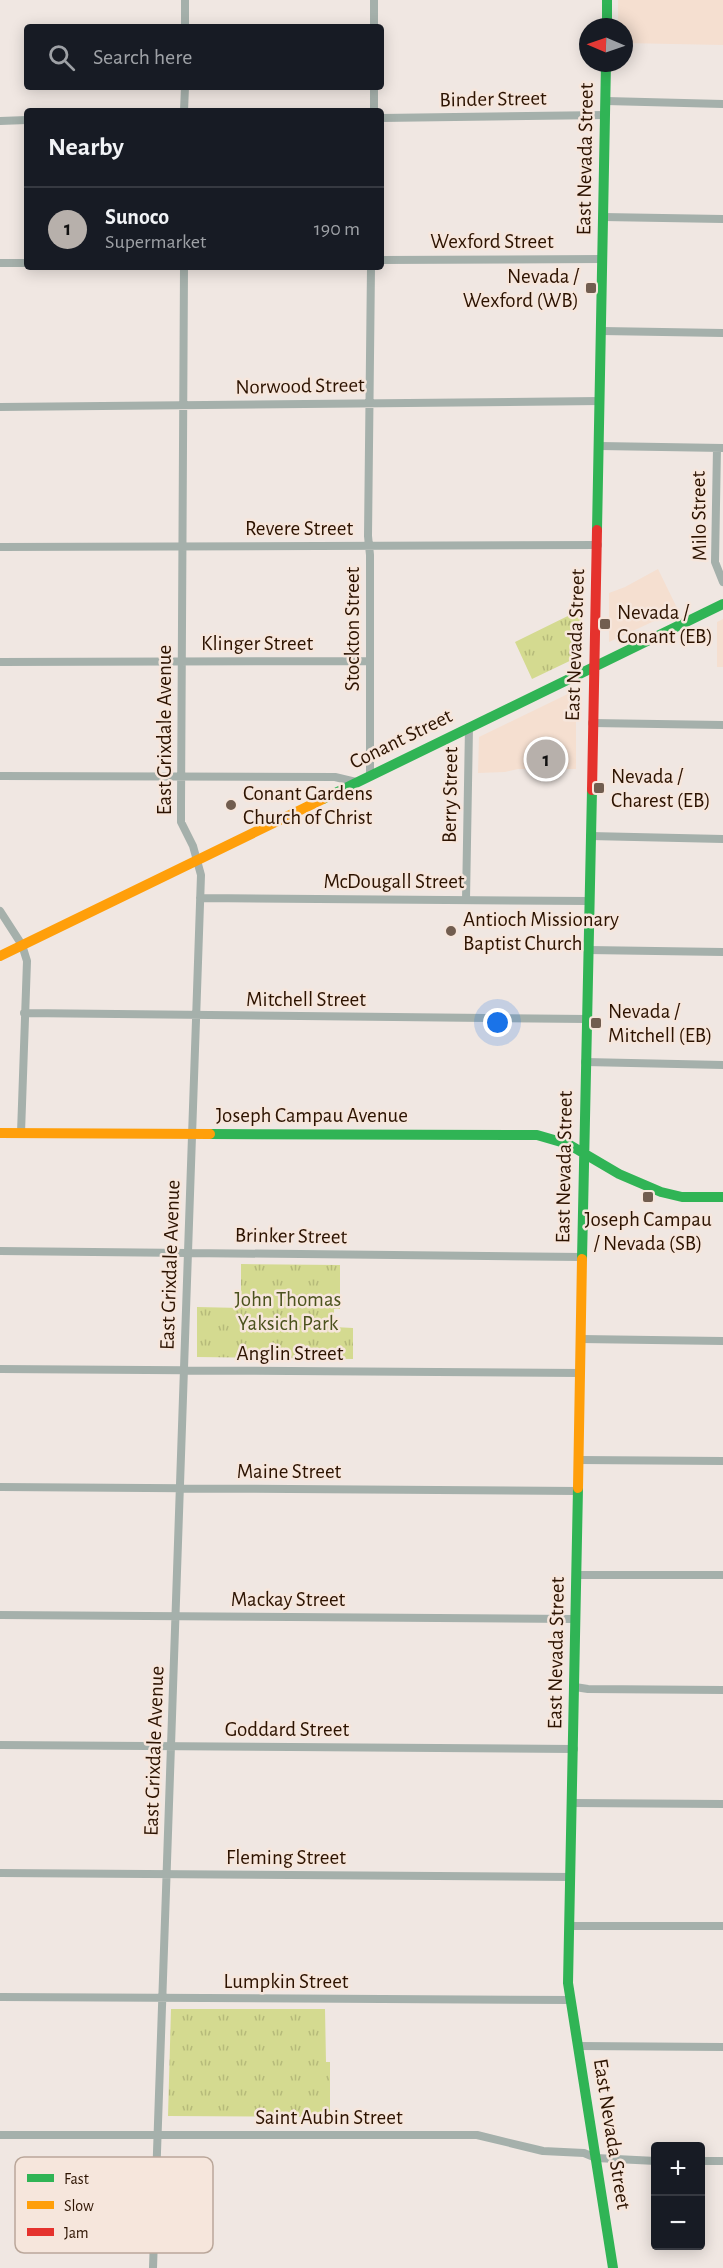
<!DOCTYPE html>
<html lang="en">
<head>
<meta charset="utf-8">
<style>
  :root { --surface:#171b24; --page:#242831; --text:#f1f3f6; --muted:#9ea1a6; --line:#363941; --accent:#b7b0ab }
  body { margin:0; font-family:"Alegreya Sans",sans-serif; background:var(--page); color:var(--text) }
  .controls { position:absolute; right:18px; bottom:18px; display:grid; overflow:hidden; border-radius:6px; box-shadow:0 3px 15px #0003 }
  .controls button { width:54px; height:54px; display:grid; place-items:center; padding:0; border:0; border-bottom:2px solid var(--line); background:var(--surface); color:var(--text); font:30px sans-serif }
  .compass { position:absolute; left:579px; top:18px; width:54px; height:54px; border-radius:50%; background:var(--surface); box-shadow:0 3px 15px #0003; rotate:272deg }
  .you { position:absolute; left:498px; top:1023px; width:21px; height:21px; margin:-15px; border:4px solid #fff; border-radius:50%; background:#1a73e8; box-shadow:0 0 0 9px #1a73e833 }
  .badge { display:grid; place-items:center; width:39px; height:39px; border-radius:50%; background:var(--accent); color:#111; font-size:20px; font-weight:700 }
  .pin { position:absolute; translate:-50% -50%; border:3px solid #fff; box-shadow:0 2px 6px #0006 }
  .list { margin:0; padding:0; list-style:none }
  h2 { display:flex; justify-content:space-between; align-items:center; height:78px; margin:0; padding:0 24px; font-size:26px }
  h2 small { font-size:20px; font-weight:400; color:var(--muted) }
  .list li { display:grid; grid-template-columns:39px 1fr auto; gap:18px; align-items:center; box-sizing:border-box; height:84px; padding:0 24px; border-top:2px solid var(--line) }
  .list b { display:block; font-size:22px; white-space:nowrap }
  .list p { margin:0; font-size:20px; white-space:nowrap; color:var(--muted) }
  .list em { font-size:20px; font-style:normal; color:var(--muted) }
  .icon { flex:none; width:33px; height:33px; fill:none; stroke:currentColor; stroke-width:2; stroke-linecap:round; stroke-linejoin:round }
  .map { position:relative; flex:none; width:723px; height:2268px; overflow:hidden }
  .search { position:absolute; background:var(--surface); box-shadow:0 3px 15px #0003; left:24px; top:24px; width:360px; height:66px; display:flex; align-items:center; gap:15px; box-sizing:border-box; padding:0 21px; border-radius:6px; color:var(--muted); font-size:22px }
  .panel { position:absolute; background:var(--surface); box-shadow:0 3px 15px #0003; left:24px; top:108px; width:360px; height:162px; border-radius:6px }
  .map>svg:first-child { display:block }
  .built { fill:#f5dfd0 }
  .grass { fill:url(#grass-tufts) }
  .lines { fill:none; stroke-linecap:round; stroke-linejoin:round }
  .street { stroke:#a5b0ab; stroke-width:8 }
  .fast { stroke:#30b455; stroke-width:10 }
  .slow { stroke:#ff9f0a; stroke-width:10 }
  .jam { stroke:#e5322d; stroke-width:10 }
  .poi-dot { fill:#715d4f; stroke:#f6e6dc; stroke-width:2 }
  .labels { text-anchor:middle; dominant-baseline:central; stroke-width:5; stroke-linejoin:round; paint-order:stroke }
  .street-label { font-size:21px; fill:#2d1300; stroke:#f6e6dc }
  .poi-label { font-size:21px; fill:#2d1300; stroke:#f6e6dc; text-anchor:start }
  .park-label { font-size:21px; fill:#4b521d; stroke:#f6e6dc }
  .key { fill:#f6e6dc; stroke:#baa79a; stroke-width:1.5 }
  .key-label { font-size:16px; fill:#2d1300 }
</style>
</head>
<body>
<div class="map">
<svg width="723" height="2268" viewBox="0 0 723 2268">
  <defs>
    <pattern id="grass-tufts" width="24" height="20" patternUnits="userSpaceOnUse" patternTransform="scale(1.5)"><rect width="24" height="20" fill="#d4da90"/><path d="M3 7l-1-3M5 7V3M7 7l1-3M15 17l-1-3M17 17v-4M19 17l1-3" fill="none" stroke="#b6ba7a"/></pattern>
  </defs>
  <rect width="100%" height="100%" fill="#f0e7e2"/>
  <path class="built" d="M618,0H723V45L624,43V27H618Z
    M658,569L678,610L609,642V593L625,587Z
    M723,619V667H717V622Z
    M576,690V769H518L505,772L478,773L479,737Z"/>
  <path class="grass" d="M582,609L580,656L532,679L515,642Z
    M241,1264L340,1265V1309H334V1327L353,1328V1359L197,1357V1307L241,1308Z
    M171,2009H325L326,2062H330V2117L168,2116Z"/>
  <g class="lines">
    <path class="street" d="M374,0V27
      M185,27V0
      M606,101L723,104
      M184,111L185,87
      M374,111V87
      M381,118L605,115
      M0,121L27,120
      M603,217L723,219
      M381,260L603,259
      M0,263H27
      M602,331L723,333
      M0,407L600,401
      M600,446L723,448
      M717,448L715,562L723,582
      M0,547L598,545
      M0,662L370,661
      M592,723L723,725
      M370,775V555L368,536L371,267
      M0,776L335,777L356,782
      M590,836L723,839
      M200,898L589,901
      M466,900L469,727
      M0,911L22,945L27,961L21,1133
      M588,950L723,952
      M24,1013L587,1019
      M585,1062L723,1065
      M0,1251L582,1257
      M581,1339L723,1341
      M0,1369L580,1373
      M579,1460L723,1461
      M0,1487L578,1491
      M577,1575H723
      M0,1615L576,1619
      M575,1687L588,1689L723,1690
      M0,1745L574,1749
      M573,1803L723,1804
      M0,1873L571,1877
      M569,1926H723
      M0,1997L571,2000
      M578,2046L723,2047
      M0,2135H477L543,2151L584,2153L596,2158L656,2161
      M700,2161H723
      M153,2268L201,875L193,846L181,822V804L184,267"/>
    <path class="fast" d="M607,0V27
      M597,530L606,63
      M323,799L723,604
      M210,1134L537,1135L568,1144L619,1174L661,1192L682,1197H723
      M582,1259L592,790
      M578,1488L568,1983L613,2268"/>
    <path class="slow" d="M0,956L323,799
      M0,1133L210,1134
      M578,1488L582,1259"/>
    <path class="jam" d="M592,790L597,530"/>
  </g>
  <g class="poi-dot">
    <rect x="585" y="282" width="12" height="12" rx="3"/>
    <rect x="599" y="618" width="12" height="12" rx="3"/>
    <rect x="593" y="782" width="12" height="12" rx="3"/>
    <circle cx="231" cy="805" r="6"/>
    <circle cx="451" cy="931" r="6"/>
    <rect x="590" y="1017" width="12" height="12" rx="3"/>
    <rect x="642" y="1191" width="12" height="12" rx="3"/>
  </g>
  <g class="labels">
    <g class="street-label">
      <text transform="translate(493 99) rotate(-1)">Binder Street</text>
      <text transform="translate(585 159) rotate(-89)">East Nevada Street</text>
      <text x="492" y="241">Wexford Street</text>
      <text transform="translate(300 386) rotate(-1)">Norwood Street</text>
      <text transform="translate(699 516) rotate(-91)">Milo Street</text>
      <text x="299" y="528">Revere Street</text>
      <text transform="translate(352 629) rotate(-90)">Stockton Street</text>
      <text x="257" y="643">Klinger Street</text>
      <text transform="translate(575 645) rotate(-88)">East Nevada Street</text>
      <text transform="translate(164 730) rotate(-90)">East Grixdale Avenue</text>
      <text transform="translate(401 739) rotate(-26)">Conant Street</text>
      <text transform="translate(450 795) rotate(-89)">Berry Street</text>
      <text x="394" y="881">McDougall Street</text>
      <text x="306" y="999">Mitchell Street</text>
      <text x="312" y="1115">Joseph Campau Avenue</text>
      <text transform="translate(564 1167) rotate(-89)">East Nevada Street</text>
      <text transform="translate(291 1236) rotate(1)">Brinker Street</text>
      <text transform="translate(170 1265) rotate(-88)">East Grixdale Avenue</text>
      <text x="290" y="1353">Anglin Street</text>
      <text x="289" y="1471">Maine Street</text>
      <text x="288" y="1599">Mackay Street</text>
      <text transform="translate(556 1653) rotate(-89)">East Nevada Street</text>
      <text x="287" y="1729">Goddard Street</text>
      <text transform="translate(154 1751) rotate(-88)">East Grixdale Avenue</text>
      <text x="286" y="1857">Fleming Street</text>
      <text x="286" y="1981">Lumpkin Street</text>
      <text x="329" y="2117">Saint Aubin Street</text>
      <text transform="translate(612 2134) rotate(81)">East Nevada Street</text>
    </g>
    <g class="poi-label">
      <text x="579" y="276" text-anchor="end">Nevada /<tspan x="579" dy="24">Wexford (WB)</tspan></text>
      <text x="617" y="612">Nevada /<tspan x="617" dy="24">Conant (EB)</tspan></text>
      <text x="611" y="776">Nevada /<tspan x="611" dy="24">Charest (EB)</tspan></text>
      <text x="243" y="793">Conant Gardens<tspan x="243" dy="24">Church of Christ</tspan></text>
      <text x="463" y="919">Antioch Missionary<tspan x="463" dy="24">Baptist Church</tspan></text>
      <text x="608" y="1011">Nevada /<tspan x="608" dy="24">Mitchell (EB)</tspan></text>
      <text x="648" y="1219" text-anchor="middle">Joseph Campau<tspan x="648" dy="24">/ Nevada (SB)</tspan></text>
    </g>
    <g class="park-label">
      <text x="288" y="1299">John Thomas<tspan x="288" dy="24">Yaksich Park</tspan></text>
    </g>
  </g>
  <rect x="15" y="2157" width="198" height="96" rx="9" class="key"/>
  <rect x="27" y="2174" width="27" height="8" fill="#30b455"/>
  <rect x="27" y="2201" width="27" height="8" fill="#ff9f0a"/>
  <rect x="27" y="2228" width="27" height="8" fill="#e5322d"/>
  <g class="key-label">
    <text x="64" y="2184">Fast</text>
    <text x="64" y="2211">Slow</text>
    <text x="64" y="2238">Jam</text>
  </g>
</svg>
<div class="controls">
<button>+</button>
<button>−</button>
</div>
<svg class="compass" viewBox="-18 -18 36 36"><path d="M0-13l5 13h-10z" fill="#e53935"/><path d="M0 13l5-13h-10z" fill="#9ea1a6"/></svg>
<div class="you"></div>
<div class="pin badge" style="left:546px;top:759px">1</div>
<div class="search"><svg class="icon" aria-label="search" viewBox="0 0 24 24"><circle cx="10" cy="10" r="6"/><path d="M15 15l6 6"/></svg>Search here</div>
<section class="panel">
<h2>Nearby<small></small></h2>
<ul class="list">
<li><span class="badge">1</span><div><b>Sunoco</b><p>Supermarket</p></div><em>190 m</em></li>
</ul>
</section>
</div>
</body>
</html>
